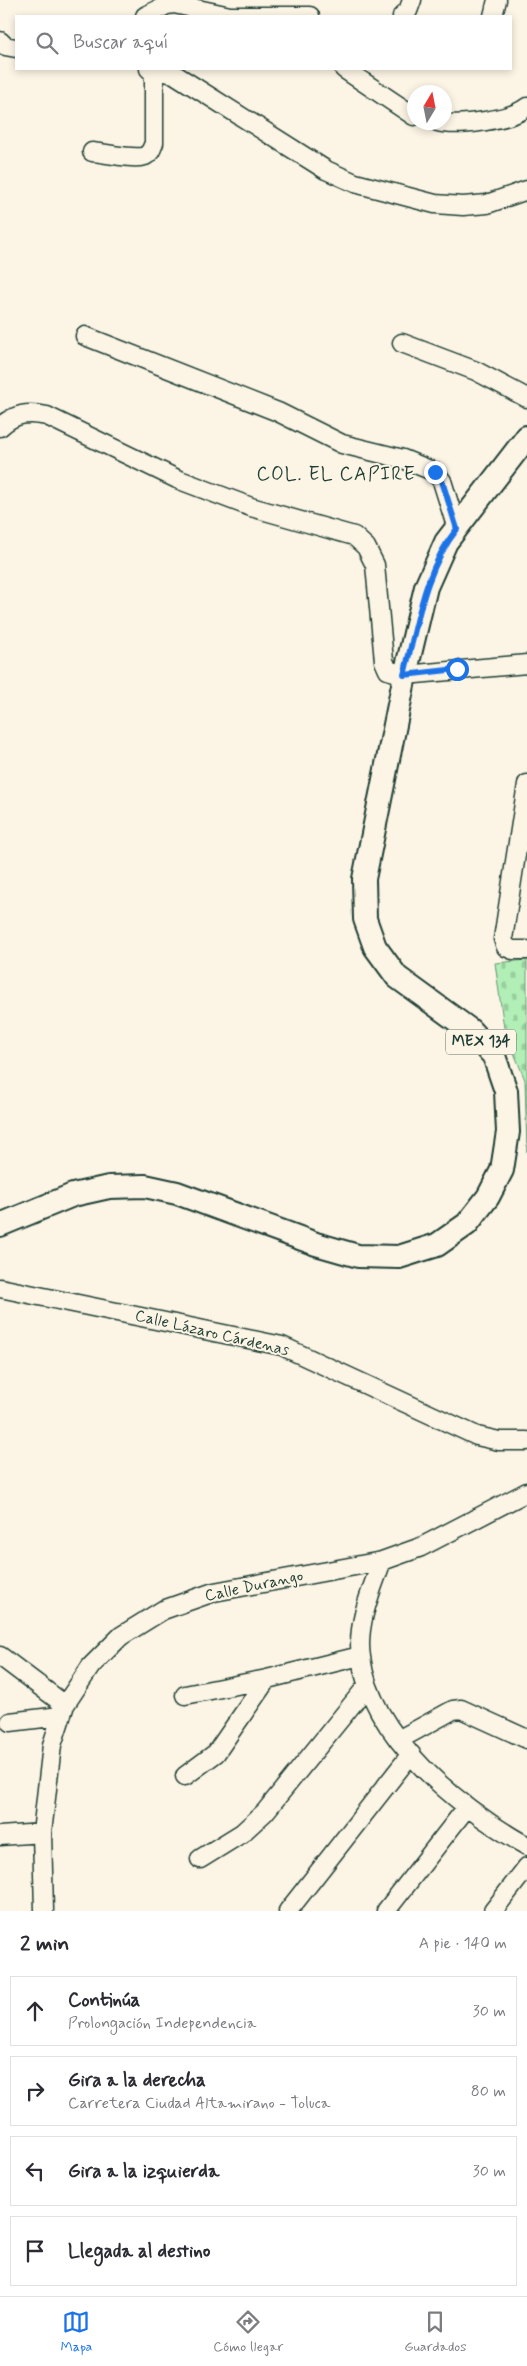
<!DOCTYPE html>
<html lang="es">
<head>
<meta charset="utf-8">
<style>
  :root { --surface:#fff; --page:#f7f7f7; --text:#2b2b33; --muted:#7c7c81; --line:#e1e1e2; --accent:#1a73e8 }
  body { margin:0; font-family:Mynerve,sans-serif; background:var(--page); color:var(--text) }
  .compass { position:absolute; left:407px; top:85px; width:45px; height:45px; border-radius:50%; background:var(--surface); box-shadow:0 2px 8px #0003; rotate:10deg }
  .stop { position:absolute; width:15px; height:15px; margin:-11px; border:4px solid #1a73e8; border-radius:50%; background:#fff }
  .stop.end { background:#1a73e8; border-color:#fff; box-shadow:0 1px 5px #0008 }
  .list { margin:0; padding:0; list-style:none }
  h2 { display:flex; justify-content:space-between; align-items:center; height:65px; margin:0; padding:0 20px; font-size:21px }
  h2 small { font-size:16px; font-weight:400; color:var(--muted) }
  .list li { display:grid; grid-template-columns:32px 1fr auto; gap:15px; align-items:center; box-sizing:border-box; height:70px; margin:0 10px 10px; padding:0 10px; border:1px solid var(--line); border-radius:0px }
  .list b { display:block; font-size:19px; white-space:nowrap }
  .list p { margin:0; font-size:16px; white-space:nowrap; color:var(--muted) }
  .list em { font-size:16px; font-style:normal; color:var(--muted) }
  .icon { flex:none; width:28px; height:28px; fill:none; stroke:currentColor; stroke-width:2; stroke-linecap:round; stroke-linejoin:round }
  .map { position:relative; flex:none; width:527px; height:1911px; overflow:hidden }
  .search { position:absolute; background:var(--surface); box-shadow:0 2px 8px #0003; left:15px; right:15px; top:15px; height:55px; display:flex; align-items:center; gap:12px; box-sizing:border-box; padding:0 18px; border-radius:0px; color:var(--muted); font-size:19px }
  .sheet { height:385px; background:var(--surface) }
  nav { display:flex; justify-content:space-around; align-items:center; box-sizing:border-box; height:70px; border-top:1px solid var(--line); background:var(--surface); font-size:14px; color:var(--muted) }
  nav a { display:grid; justify-items:center; gap:2px }
  nav .on { color:var(--accent) }
  .map>svg:first-child { display:block }
  .cemetery { fill:url(#cemetery-stones); stroke:#689675 }
  .lines { fill:none; stroke-linecap:round; stroke-linejoin:round }
  .minor-casing { stroke:#1f3d34; stroke-width:21 }
  .major-casing { stroke:#1f3d34; stroke-width:26 }
  .minor { stroke:#fcf5e5; stroke-width:18 }
  .major { stroke:#fcf5e5; stroke-width:22 }
  .route { stroke:#1a73e8; stroke-width:6 }
  .labels { text-anchor:middle; dominant-baseline:central; stroke-width:4; stroke-linejoin:round; paint-order:stroke }
  .shield { fill:#fcf5e5; stroke:#617469; stroke-width:1 }
  .shield-label { font-size:15px; font-weight:bold; fill:#1f3d34 }
  .street-label { font-size:16px; fill:#1f3d34; stroke:#fcf5e5 }
  .quarter-label { font-size:19px; letter-spacing:1px; fill:#1f3d34; stroke:#fcf5e5 }
</style>
</head>
<body>
<div class="map">
<svg width="527" height="1911" viewBox="0 0 527 1911">
  <defs>
    <pattern id="cemetery-stones" width="16" height="16" patternUnits="userSpaceOnUse" patternTransform="scale(1.25)"><rect width="16" height="16" fill="#b1efb6"/><path d="M2 7V4a2 2 0 0 1 4 0v3zM10 15v-3a2 2 0 0 1 4 0v3z" fill="#98ce9d"/></pattern>
  </defs>
  <rect width="100%" height="100%" fill="#fcf5e5"/>
  <filter id="ink" filterUnits="userSpaceOnUse"><feTurbulence type="fractalNoise" baseFrequency=".02" numOctaves="2"/><feDisplacementMap in="SourceGraphic" scale="10" xChannelSelector="R" yChannelSelector="G"/><feConvolveMatrix kernelMatrix="1 2 1 2 8 2 1 2 1" color-interpolation-filters="sRGB"/></filter>
  <g filter="url(#ink)">
    <path class="cemetery" d="M527,960V1152L525,1080L504,1028L495,963Z"/>
    <g class="lines">
      <defs>
        <path id="minor" d="M145,16L167,5L174,4L230,16H310
          M402,16L408,11L412,0
          M493,16L497,0
          M0,41L5,46L16,48
          M149,69L174,74L326,170L355,183L435,204L463,206L487,204L527,190
          M344,69L414,116
          M438,122C458,127 511,120 527,107
          M92,152C104,153 135,160 145,156C151,153 152,148 154,143V70
          M85,336L278,412L342,444L403,459L435,472L442,481L457,529
          M402,343L476,371L527,398
          M0,427C15,413 28,412 47,416L177,479L251,507L354,536L366,547L375,565L384,661L388,670L405,675L527,664
          M527,784L503,939L506,947L513,950H527
          M0,1288L282,1346L477,1436L499,1441H527
          M382,1561C371,1591 356,1625 361,1657C371,1738 461,1809 527,1846
          M0,1656L65,1705
          M185,1695L267,1679L360,1656
          M10,1722L60,1716
          M400,1739L453,1710L461,1709L527,1739
          M185,1776L216,1753L267,1679
          M0,1836L42,1833
          M200,1859L242,1833L265,1812L367,1686
          M44,1911L42,1833L52,1745L65,1705L91,1666L121,1636L163,1610L214,1592L382,1561L421,1547L527,1492
          M288,1911L411,1754
          M386,1911L467,1807
          M493,1911L527,1867"/>
        <path id="major" d="M0,1225L73,1195L109,1187L145,1186L177,1193L316,1244L358,1256L399,1257L437,1245L467,1224L488,1197L502,1170L508,1132L506,1091L494,1056L470,1030L397,977L375,947L365,919L364,879L405,675L426,587L446,542L527,437"/>
      </defs>
      <use href="#minor" class="minor-casing"/>
      <use href="#major" class="major-casing"/>
      <use href="#minor" class="minor"/>
      <use href="#major" class="major"/>
    </g>
  </g>
  <g class="lines" filter="url(#ink)">
    <path class="route" d="M435,472L442,481L457,529C424,570 417,625 404,675L457,669"/>
  </g>
  <g class="labels">
    <rect class="shield" x="446" y="1029.5" width="70" height="25" rx="4"/>
    <g class="shield-label">
      <text x="481" y="1042">MEX 134</text>
    </g>
    <g class="street-label">
      <text transform="translate(212 1333) rotate(13)">Calle Lázaro Cárdenas</text>
      <text transform="translate(254 1586) rotate(-12)">Calle Durango</text>
    </g>
    <g class="quarter-label">
      <text x="336" y="474">COL. EL CAPIRE</text>
    </g>
  </g>
</svg>
<svg class="compass" viewBox="-18 -18 36 36"><path d="M0-13l5 13h-10z" fill="#e53935"/><path d="M0 13l5-13h-10z" fill="#7c7c81"/></svg>
<div class="stop" style="left:457px;top:669px"></div>
<div class="stop end" style="left:435px;top:472px"></div>
<div class="search"><svg class="icon" aria-label="search" viewBox="0 0 24 24"><circle cx="10" cy="10" r="6"/><path d="M15 15l6 6"/></svg>Buscar aquí</div>
</div>
<section class="sheet">
<h2>2 min<small>A pie · 140 m</small></h2>
<ul class="list">
<li><svg class="icon" aria-label="ahead" viewBox="0 0 24 24"><path d="M12 20V5M6 11l6-6 6 6"/></svg><div><b>Continúa</b><p>Prolongación Independencia</p></div><em>30 m</em></li>
<li><svg class="icon" aria-label="right" viewBox="0 0 24 24"><path d="M7 20v-9h11M14 6l5 5-5 5"/></svg><div><b>Gira a la derecha</b><p>Carretera Ciudad Altamirano - Toluca</p></div><em>80 m</em></li>
<li><svg class="icon" aria-label="left" viewBox="0 0 24 24"><path d="M17 20v-9H6M10 6l-5 5 5 5"/></svg><div><b>Gira a la izquierda</b></div><em>30 m</em></li>
<li><svg class="icon" aria-label="arrive" viewBox="0 0 24 24"><path d="M6 21V4h12l-3 4 3 4H6"/></svg><div><b>Llegada al destino</b></div></li>
</ul>
</section>
<nav>
<a class="on"><svg class="icon" aria-label="map" viewBox="0 0 24 24"><path d="M3 6l6-2 6 2 6-2v14l-6 2-6-2-6 2zM9 4v14M15 6v14"/></svg>Mapa</a>
<a><svg class="icon" aria-label="directions" viewBox="0 0 24 24"><path d="M12 3l9 9-9 9-9-9zM9 14v-3h6M13 9l2 2-2 2"/></svg>Cómo llegar</a>
<a><svg class="icon" aria-label="saved" viewBox="0 0 24 24"><path d="M7 4h10v16l-5-4-5 4z"/></svg>Guardados</a>
</nav>
</body>
</html>
